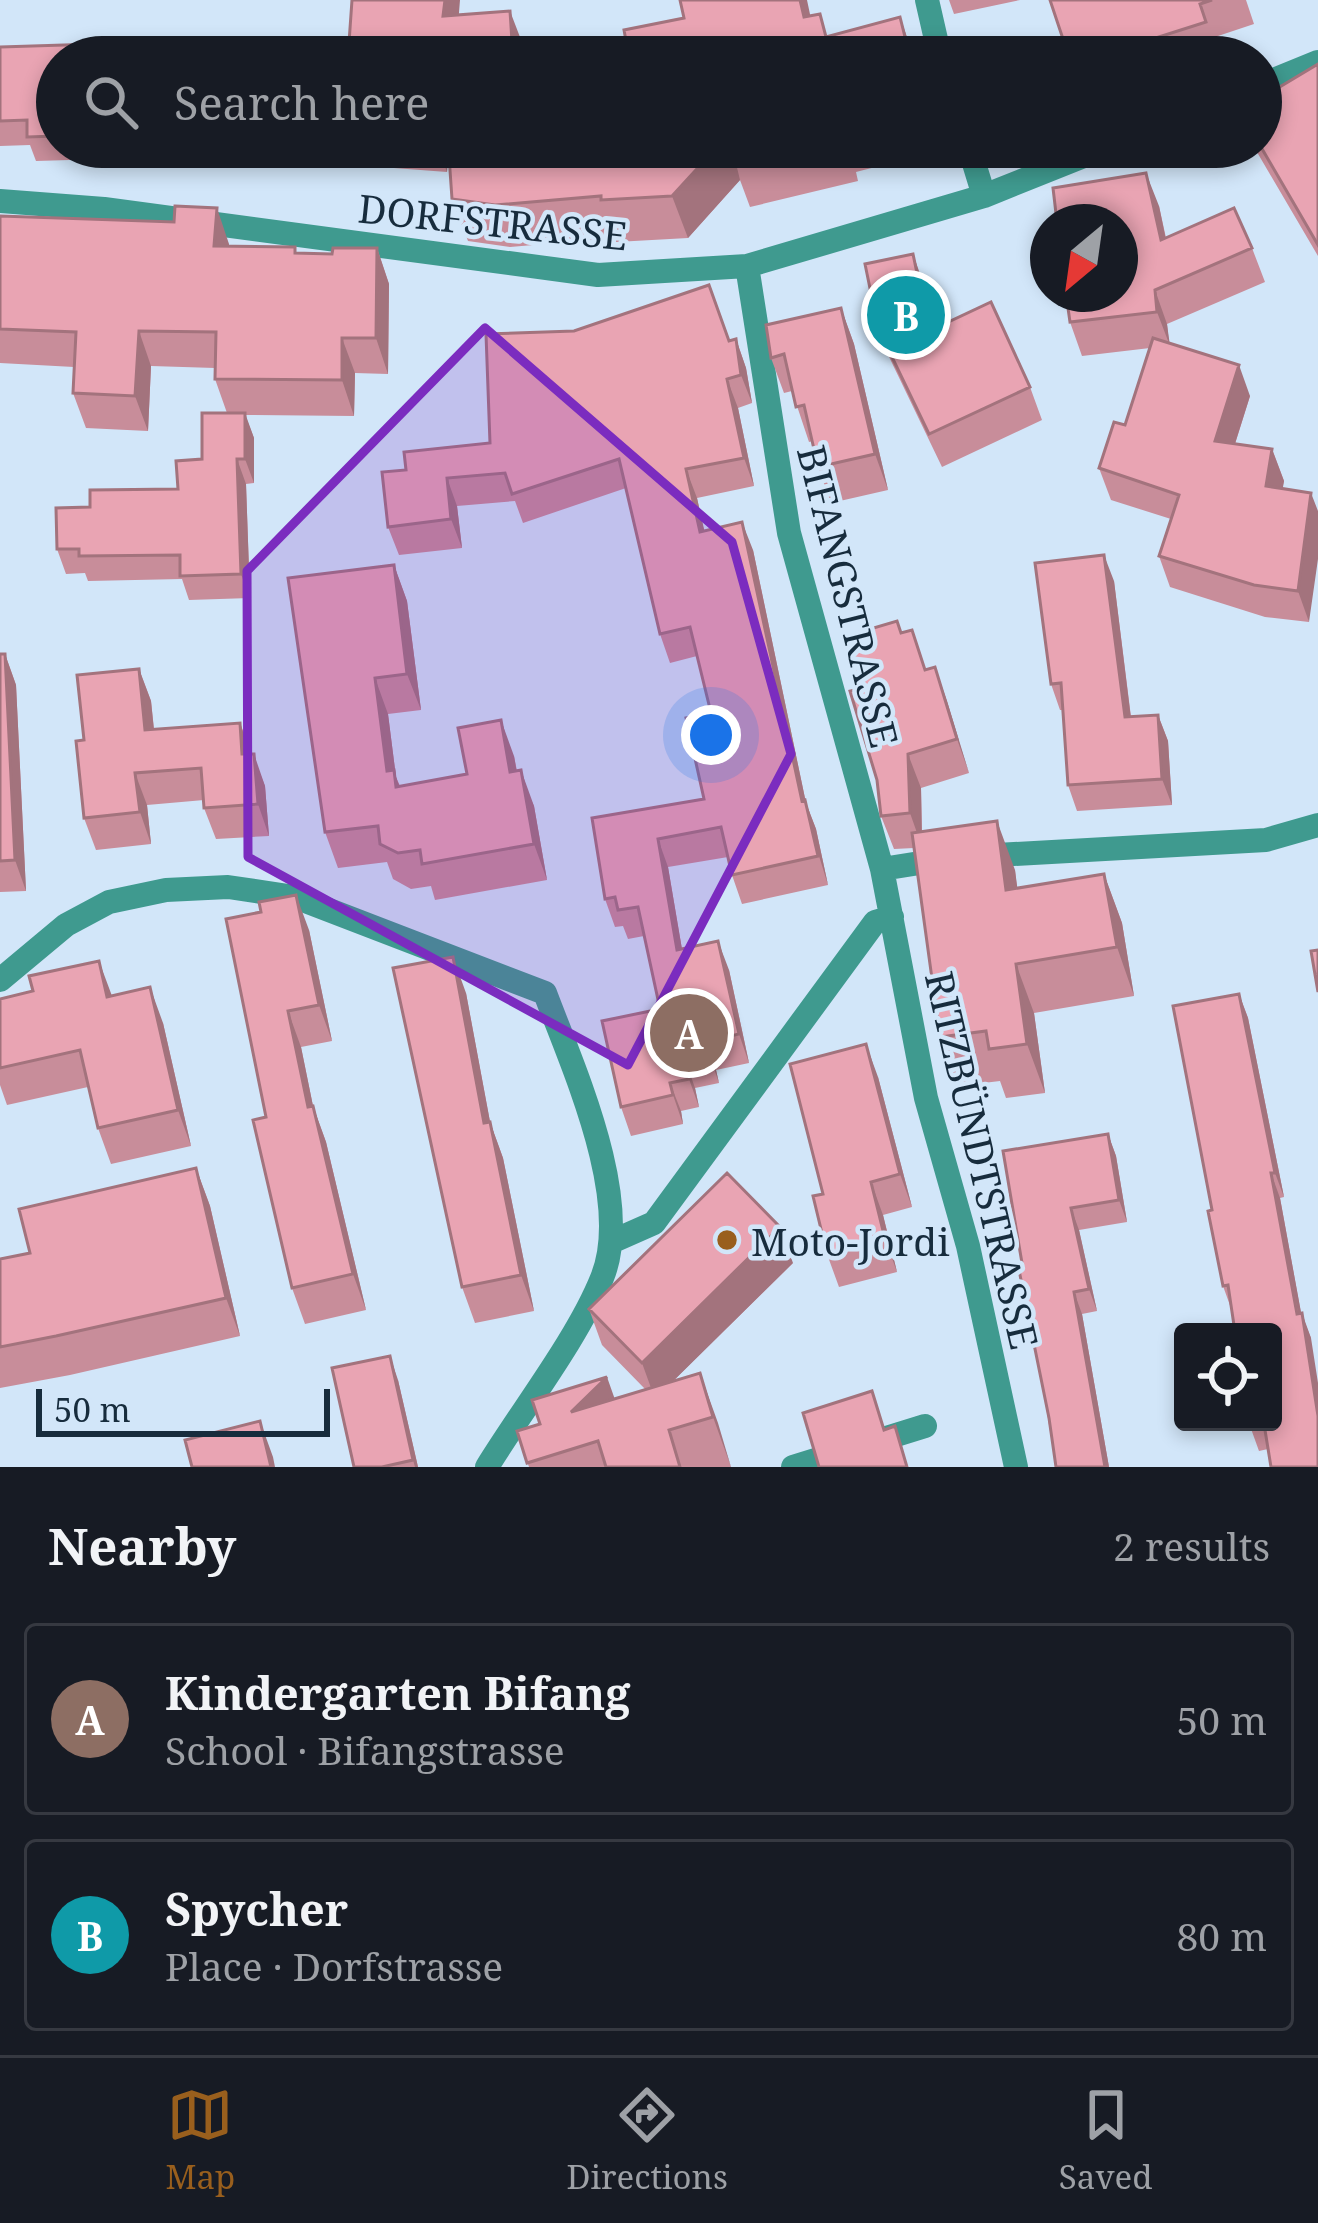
<!DOCTYPE html>
<html lang="en">
<head>
<meta charset="utf-8">
<style>
  :root { --surface:#171b24; --page:#242831; --text:#f1f3f6; --muted:#9ea1a6; --line:#363941; --accent:#995f1d }
  body { margin:0; font-family:"Noto Serif",serif; background:var(--page); color:var(--text) }
  .controls { position:absolute; right:36px; bottom:36px; display:grid; overflow:hidden; border-radius:12px; box-shadow:0 6px 18px #0003 }
  .controls button { width:108px; height:108px; display:grid; place-items:center; padding:0; border:0; border-bottom:3px solid var(--line); background:var(--surface); color:var(--text); font:60px sans-serif }
  .compass { position:absolute; left:1030px; top:204px; width:108px; height:108px; border-radius:50%; background:var(--surface); box-shadow:0 6px 18px #0003; rotate:209deg }
  .scale { position:absolute; left:36px; bottom:30px; width:294px; box-sizing:border-box; padding-left:12px; border:6px solid #172c3d; border-top:0; font-size:33px; line-height:42px; white-space:nowrap; color:#172c3d; -webkit-text-stroke:9px #d2e6f9; paint-order:stroke }
  .you { position:absolute; left:711px; top:735px; width:42px; height:42px; margin:-30px; border:9px solid #fff; border-radius:50%; background:#1a73e8; box-shadow:0 0 0 18px #1a73e833 }
  .badge { display:grid; place-items:center; width:78px; height:78px; border-radius:50%; background:var(--accent); color:#fff; font-size:39px; font-weight:700 }
  .pin { position:absolute; translate:-50% -50%; border:6px solid #fff; box-shadow:0 3px 12px #0006 }
  .list { margin:0; padding:0; list-style:none }
  h2 { display:flex; justify-content:space-between; align-items:center; height:156px; margin:0; padding:0 48px; font-size:51px }
  h2 small { font-size:39px; font-weight:400; color:var(--muted) }
  .list li { display:grid; grid-template-columns:78px 1fr auto; gap:36px; align-items:center; box-sizing:border-box; height:192px; margin:0 24px 24px; padding:0 24px; border:3px solid var(--line); border-radius:12px }
  .list b { display:block; font-size:45px; white-space:nowrap }
  .list p { margin:0; font-size:39px; white-space:nowrap; color:var(--muted) }
  .list em { font-size:39px; font-style:normal; color:var(--muted) }
  .icon { flex:none; width:66px; height:66px; fill:none; stroke:currentColor; stroke-width:2; stroke-linecap:round; stroke-linejoin:round }
  .map { position:relative; flex:none; width:1318px; height:1467px; overflow:hidden }
  .search { position:absolute; background:var(--surface); box-shadow:0 6px 18px #0003; left:36px; right:36px; top:36px; height:132px; display:flex; align-items:center; gap:30px; box-sizing:border-box; padding:0 42px; border-radius:66px; color:var(--muted); font-size:45px }
  .sheet { height:588px; background:var(--surface) }
  nav { display:flex; justify-content:space-around; align-items:center; box-sizing:border-box; height:168px; border-top:3px solid var(--line); background:var(--surface); font-size:33px; color:var(--muted) }
  nav a { display:grid; justify-items:center; gap:6px }
  nav .on { color:var(--accent) }
  .map>svg:first-child { display:block }
  .lines { fill:none; stroke-linecap:round; stroke-linejoin:round }
  .street { stroke:#3f9a8f; stroke-width:24 }
  .wall { fill:#c88d9a }
  .shaded-wall { fill:#a3737d }
  .building { fill:#e9a4b3; stroke:#a3737d; stroke-width:3 }
  .marked { fill:#7b2cbf; fill-opacity:0.2; stroke:#7b2cbf; stroke-width:9; stroke-linejoin:round }
  .poi-dot { fill:#995f1d; stroke:#d2e6f9; stroke-width:4.5 }
  .labels { text-anchor:middle; dominant-baseline:central; stroke-width:9; stroke-linejoin:round; paint-order:stroke }
  .street-label { font-size:39px; fill:#172c3d; stroke:#d2e6f9 }
  .poi-label { font-size:39px; fill:#172c3d; stroke:#d2e6f9; text-anchor:start }
</style>
</head>
<body>
<div class="map">
<svg width="1318" height="1467" viewBox="0 0 1318 1467">
  <rect width="100%" height="100%" fill="#d2e6f9"/>
  <g class="lines">
    <path class="street" d="M927,0L940,57
      M1261,85L1318,62
      M969,147L984,196
      M0,201L104,209L598,275L747,266L984,196L1106,147
      M747,266L789,533L882,869L926,1098L968,1246L1016,1467
      M979,856L1266,840L1318,825
      M882,869L945,859
      M0,980L66,925L109,902L166,890L228,887L295,897L545,993C573,1068 634,1200 602,1278C578,1338 522,1410 487,1467
      M611,1242L654,1223L875,922L892,917
      M793,1467L925,1426"/>
  </g>
  <path class="wall" d="M949,0H1020L954,14Z
    M1050,0H1246L1254,24L1212,38L1218,55L1213,57H1069Z
    M292,38L299,57H57V147H303L304,153L36,161L30,145L0,146V47Z
    M1318,64V256L1254,147H1261Z
    M348,147H449L447,172L354,165Z
    M568,147H937L938,151L856,172L858,181L750,207L740,180L688,238L616,242L615,238L510,247L468,241L452,199Z
    M1159,206L1166,238L1252,248L1265,282L1167,324L1169,343L1250,396L1235,444L1272,449L1284,481L1282,489L1309,622L1265,617L1170,587L1159,556L1171,519L1111,500L1099,468L1125,425L1150,348L1082,356L1070,322Z
    M0,216L229,244V246L297,253L332,254L377,248L389,284L388,374L355,373L354,416L245,415L254,438V483L246,484L250,598L189,600L182,579L88,581L85,573L66,574L57,549L90,507L178,489L202,459L227,413L215,379V368L151,366L148,431L86,428L73,393L74,367L0,363Z
    M925,288L934,329L1030,387L1042,420L942,467L880,338L867,305Z
    M841,308L854,344L888,490L831,503L818,467L813,441L809,442L792,391L784,393L771,358Z
    M736,339L746,368L752,403L738,408L754,486L697,498L704,531L753,550L806,803L816,829L828,885L742,904L732,875L728,857L668,867L682,949L729,970L749,1063L716,1070L719,1083L695,1088L699,1107L681,1111L683,1124L631,1136L621,1107L660,1009L644,936L628,939L623,926L615,927L605,899L592,818L704,799L711,713L697,656L670,663L660,634L626,488L523,523L515,501L457,506L462,548L399,555L388,527L406,470L490,443Z
    M394,565L407,601L421,710L388,714L396,777L400,786L467,774L514,756L517,771L534,806L547,880L435,900L431,886L411,889L393,879L387,862L338,868L325,832Z
    M1114,581L1131,717L1158,715L1168,741L1172,805L1077,811L1068,785L1063,710H1060L1051,684Z
    M902,633L926,669L935,667L969,773L921,788L922,831L1015,870L1017,888L1104,874L1122,923L1134,996L1034,1013L1045,1093L1006,1098L1000,1081L958,1086L940,1037L914,848L894,849L881,816L877,780L859,689Z
    M0,654H5L16,685L26,891L0,892Z
    M139,669L151,701L154,729L240,723L265,786L269,836L216,839L204,808V800L147,805L151,844L96,850L84,818V740Z
    M226,919L309,930L332,1041L301,1047L313,1106L326,1142L366,1310L305,1324L292,1288L266,1117Z
    M466,993L490,1122L503,1158L534,1311L475,1323L462,1287Z
    M1239,994L1248,1018L1284,1197L1280,1198L1301,1313L1311,1338L1268,1449L1259,1451L1250,1426L1232,1311L1223,1286L1212,1210Z
    M112,996L163,1023L191,1146L111,1164L98,1128L88,1087L7,1105L0,1085V999Z
    M878,1077L912,1207L883,1215L897,1272L839,1287L827,1254L823,1194Z
    M1108,1134L1116,1156L1127,1222L1079,1230L1097,1311L1082,1314L1109,1467H1056L1023,1269Z
    M196,1168L210,1206L240,1336L70,1375L0,1388V1259L30,1253Z
    M793,1263L673,1381L700,1373L731,1467H529L517,1431L645,1389L602,1345L589,1309Z
    M398,1380L418,1467H354Z"/>
  <path class="shaded-wall" d="M445,0H460L456,50L443,16Z
    M800,0H807L819,57L804,17Z
    M510,11L523,45V57H513Z
    M900,17L914,57H910Z
    M438,147H449L447,172Z
    M717,147H732L740,180L688,238L672,196Z
    M1146,173L1159,206L1173,274L1161,240Z
    M217,208L229,244L227,281L214,246Z
    M377,248L389,284L388,374L376,338Z
    M913,254L925,288L942,365L929,331Z
    M1155,290L1167,324L1170,346L1157,312Z
    M841,308L854,344L888,490L875,454Z
    M139,331L151,366L148,431L135,396Z
    M342,338L355,373L354,416L342,380Z
    M736,339L746,368L752,403L741,375Z
    M1239,365L1250,396L1226,472L1215,441Z
    M727,379L738,408L754,486L744,458Z
    M245,413L254,438V483L245,459Z
    M1272,449L1284,481L1278,517L1266,486Z
    M237,459L246,484L250,598L241,574Z
    M686,469L697,498L711,560L700,532Z
    M447,478L457,506L462,548L451,519Z
    M1311,493L1318,511V559L1309,622L1298,591Z
    M742,522L753,550L806,803L816,829L828,885L802,801Z
    M1104,555L1114,581L1134,743L1125,717Z
    M394,565L407,601L421,710L407,674Z
    M5,654L16,685L26,891L15,860Z
    M935,667L947,701L969,773L957,739Z
    M139,669L151,701L157,761L145,730Z
    M375,678L388,714L396,777L407,806L387,771Z
    M1158,715L1168,741L1172,805L1162,779Z
    M501,720L514,756L523,808L510,772Z
    M240,723L251,755L242,754Z
    M254,754L265,786L269,836L258,804Z
    M908,754L921,788L922,847L910,813Z
    M521,770L534,806L547,880L534,844Z
    M135,773L147,805L151,844L140,812Z
    M997,821L1015,870L1024,939L1006,890Z
    M658,839L668,867L687,979L677,950Z
    M1104,874L1122,923L1134,996L1117,947Z
    M296,895L309,930L332,1041L319,1005Z
    M718,941L729,970L749,1063L739,1034Z
    M453,957L466,993L497,1159L484,1123Z
    M99,961L112,996L107,997Z
    M1016,964L1034,1013L1045,1093L1027,1044Z
    M150,987L163,1023L191,1146L178,1110Z
    M1239,994L1248,1018L1284,1197L1275,1173Z
    M288,1011L301,1047L313,1106L326,1142L366,1310L353,1274L308,1107Z
    M706,1042L716,1070L719,1083L709,1054Z
    M866,1044L878,1077L912,1207L900,1174Z
    M685,1059L695,1088L699,1107L689,1079Z
    M670,1083L681,1111L683,1124L673,1095Z
    M490,1122L503,1158L534,1311L521,1275Z
    M1108,1134L1116,1156L1127,1222L1119,1200Z
    M196,1168L210,1206L240,1336L226,1298Z
    M1271,1173L1280,1198L1305,1334L1302,1313L1311,1338L1318,1383V1416Z
    M871,1182L883,1215L897,1272L885,1239Z
    M1071,1208L1079,1230L1097,1311L1089,1289Z
    M780,1227L793,1263L655,1399L642,1363Z
    M1074,1292L1082,1314L1109,1467H1105Z
    M390,1356L398,1380L418,1467H415L413,1460Z
    M700,1373L718,1423L731,1467L713,1417Z
    M607,1377L625,1428L598,1441L571,1412Z
    M260,1421L273,1457L275,1467H271Z"/>
  <path class="building" d="M352,0H445L443,16L510,11L513,57H348Z
    M680,0H800L804,17L820,14L826,37L900,17L910,57H629L624,30L684,18Z
    M1050,0H1212L1200,4L1206,22L1096,57H1069Z
    M292,38V57H57V136L27,137V120L0,121V47Z
    M1318,64V245L1261,147V98Z
    M568,147H717L672,196L601,200V196L495,205L452,199L449,156Z
    M730,147H810L735,165Z
    M1146,173L1161,240L1234,208L1252,248L1155,290L1157,312L1070,322L1066,294H1120V222H1057L1053,188Z
    M175,206L217,208L214,246L295,247V253L332,254L333,248H377L376,338H342V380L215,379L216,332L139,331L135,396L73,393L76,332L0,329V216L174,222Z
    M913,254L929,331L991,302L1030,387L929,434L867,305L873,303L865,264Z
    M709,285L729,341L736,339L741,375L727,379L744,458L686,469L700,532L742,522L802,801L805,800L818,856L732,875L721,827L658,839L677,950L718,941L739,1034L706,1042L709,1054L685,1059L689,1079L670,1083L673,1095L621,1107L602,1021L660,1009L638,907L618,910L615,897L605,899L592,818L704,799L686,718L711,713L690,627L660,634L619,459L512,494L505,473L447,478L451,519L388,527L382,472L406,470L404,452L490,443L486,334L574,331Z
    M841,308L875,454L818,467L804,405L796,407L784,354L771,358L766,325Z
    M1153,338L1239,365L1215,441L1272,449L1266,486L1311,493L1298,591L1254,585L1159,556L1179,495L1099,468L1114,422L1125,425Z
    M202,413H245V459H237L241,574L180,576V555L79,556V549H57L56,508L90,507V490L178,489L176,461L202,459Z
    M1104,555L1125,717L1158,715L1162,779L1068,785L1061,683L1051,684L1035,563Z
    M394,565L407,674L375,678L387,771L394,770L396,787L467,774L458,728L501,720L510,772L521,770L534,844L422,864L420,850L398,853L380,844L378,826L325,832L288,578Z
    M897,621L901,633L912,630L925,670L935,667L957,739L908,754L910,813L881,816L877,780L850,691L859,689L843,637Z
    M0,654H5L15,860L0,861Z
    M139,669L145,730L240,723L242,754H254L258,804L204,808L201,768L135,773L140,812L84,818L76,741L84,740L77,675Z
    M997,821L1006,890L1104,874L1117,947L1016,964L1027,1044L989,1049L986,1031L940,1037L912,833Z
    M296,895L319,1005L288,1011L308,1107L313,1106L353,1274L292,1288L253,1120L266,1117L226,919L261,912L259,902Z
    M1318,950V992L1311,951Z
    M453,957L484,1123L490,1122L521,1275L462,1287L393,968Z
    M99,961L107,997L150,987L178,1110L98,1128L80,1050L0,1068V999L33,991L29,976Z
    M1239,994L1275,1173H1271L1297,1314L1302,1313L1318,1416V1467H1271L1264,1424L1250,1426L1249,1422H1273V1332H1235L1228,1285L1223,1286L1208,1211L1212,1210L1173,1006Z
    M866,1044L900,1174L871,1182L885,1239L827,1254L813,1196L823,1194L790,1064Z
    M1108,1134L1119,1200L1071,1208L1089,1289L1074,1292L1105,1467H1056L1049,1418L1019,1270L1023,1269L1003,1151Z
    M196,1168L226,1298L56,1336L0,1347V1259L30,1253L19,1209Z
    M727,1173L780,1227L642,1363L589,1309Z
    M390,1356L413,1460L382,1467H354L332,1368Z
    M700,1373L713,1417L669,1430L680,1467H606L598,1441L527,1463L517,1431L540,1424L532,1400L607,1377L571,1412Z
    M872,1391L884,1430L895,1426L907,1467H819L803,1413Z
    M260,1421L271,1467H192L185,1440Z"/>
  <path class="marked" d="M485,328L732,542L791,754L628,1065L248,857L247,571Z"/>
  <circle class="poi-dot" cx="727" cy="1240" r="12"/>
  <g class="labels">
    <g class="street-label">
      <text transform="translate(493 221) rotate(6)">DORFSTRASSE</text>
      <text transform="translate(849 596) rotate(76)">BIFANGSTRASSE</text>
      <text transform="translate(983 1160) rotate(77)">RITZBÜNDTSTRASSE</text>
    </g>
    <g class="poi-label">
      <text x="751" y="1240">Moto-Jordi</text>
    </g>
  </g>
</svg>
<div class="controls">
<button><svg class="icon" aria-label="locate" viewBox="0 0 24 24"><circle cx="12" cy="12" r="6"/><path d="M12 2v4M12 18v4M2 12h4M18 12h4"/></svg></button>
</div>
<svg class="compass" viewBox="-18 -18 36 36"><path d="M0-13l5 13h-10z" fill="#e53935"/><path d="M0 13l5-13h-10z" fill="#9ea1a6"/></svg>
<div class="scale">50 m</div>
<div class="you"></div>
<div class="pin badge" style="left:689px;top:1033px;background:#8d6e63">A</div>
<div class="pin badge" style="left:906px;top:315px;background:#0f9aa8">B</div>
<div class="search"><svg class="icon" aria-label="search" viewBox="0 0 24 24"><circle cx="10" cy="10" r="6"/><path d="M15 15l6 6"/></svg>Search here</div>
</div>
<section class="sheet">
<h2>Nearby<small>2 results</small></h2>
<ul class="list">
<li><span class="badge" style="background:#8d6e63">A</span><div><b>Kindergarten Bifang</b><p>School · Bifangstrasse</p></div><em>50 m</em></li>
<li><span class="badge" style="background:#0f9aa8">B</span><div><b>Spycher</b><p>Place · Dorfstrasse</p></div><em>80 m</em></li>
</ul>
</section>
<nav>
<a class="on"><svg class="icon" aria-label="map" viewBox="0 0 24 24"><path d="M3 6l6-2 6 2 6-2v14l-6 2-6-2-6 2zM9 4v14M15 6v14"/></svg>Map</a>
<a><svg class="icon" aria-label="directions" viewBox="0 0 24 24"><path d="M12 3l9 9-9 9-9-9zM9 14v-3h6M13 9l2 2-2 2"/></svg>Directions</a>
<a><svg class="icon" aria-label="saved" viewBox="0 0 24 24"><path d="M7 4h10v16l-5-4-5 4z"/></svg>Saved</a>
</nav>
</body>
</html>
